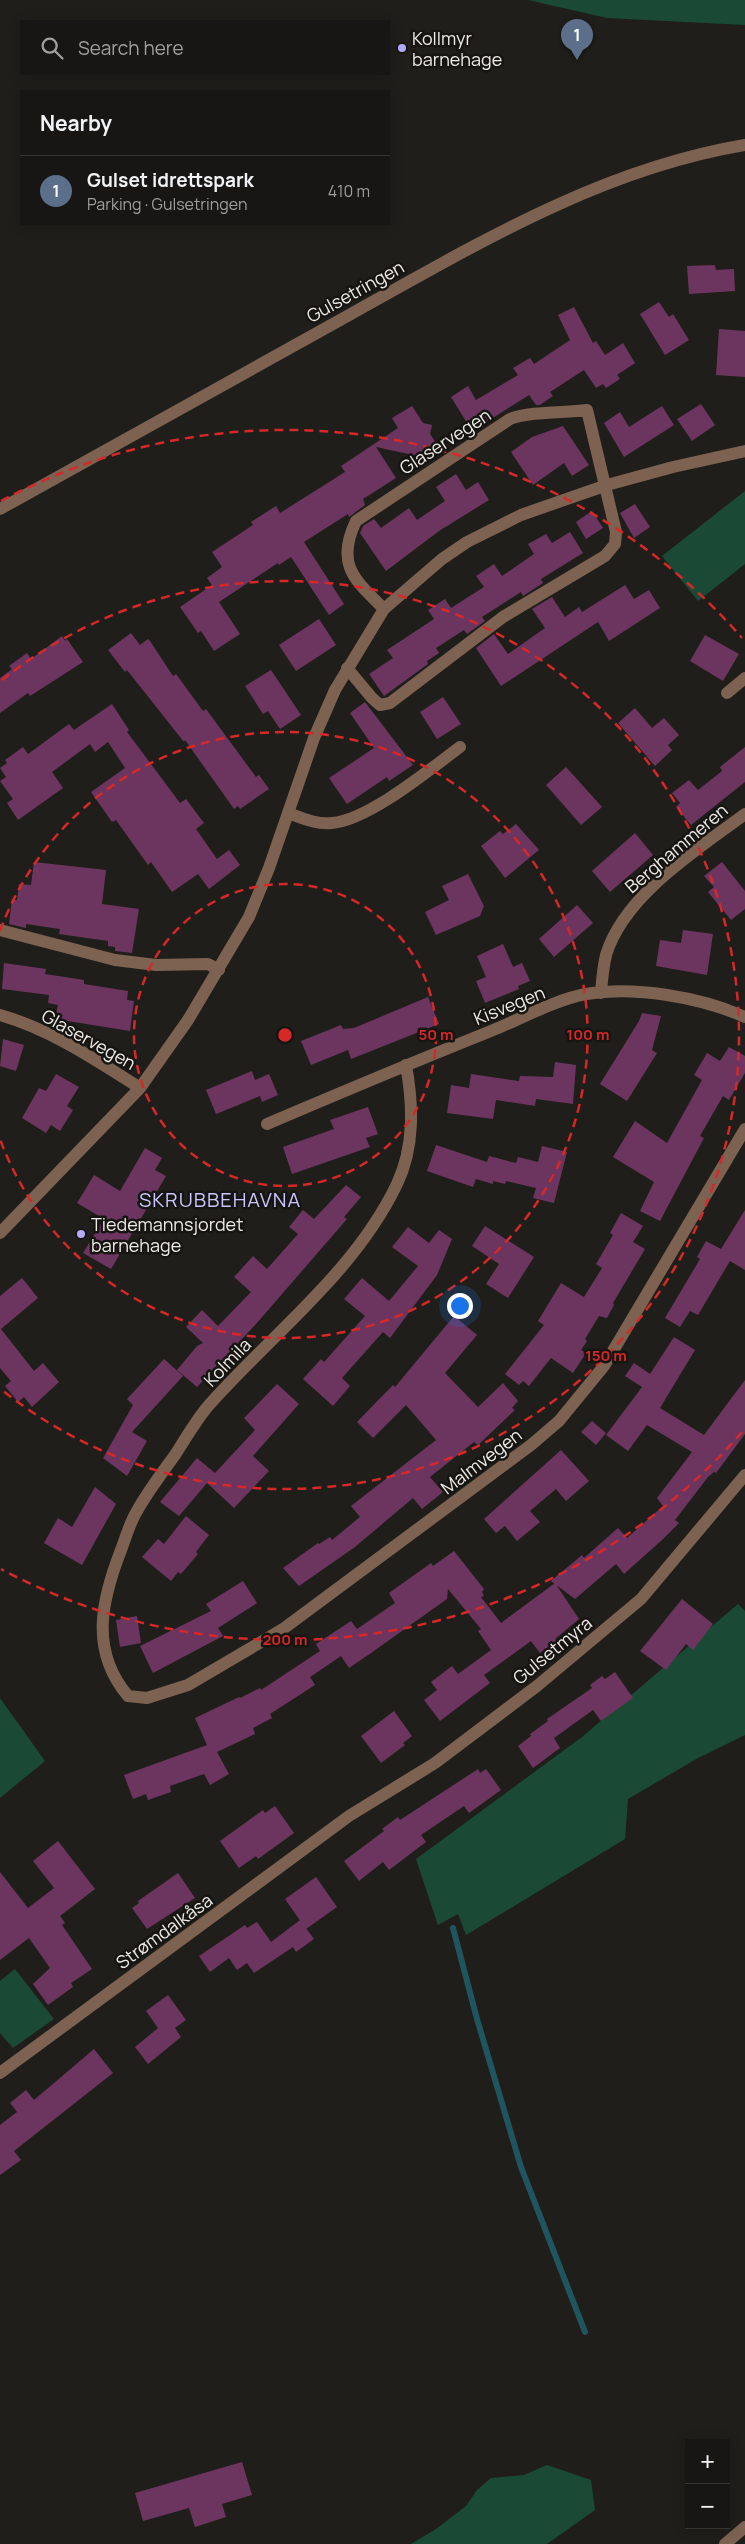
<!DOCTYPE html>
<html lang="en">
<head>
<meta charset="utf-8">
<style>
  :root { --surface:#181614; --page:#211f1d; --text:#f1f3f6; --muted:#9f9fa0; --line:#363534; --accent:#b4acf9 }
  body { margin:0; font-family:Manrope,sans-serif; background:var(--page); color:var(--text) }
  .controls { position:absolute; right:15px; bottom:15px; display:grid; overflow:hidden; border-radius:0px; box-shadow:0 2px 12px #0003 }
  .controls button { width:45px; height:45px; display:grid; place-items:center; padding:0; border:0; border-bottom:1px solid var(--line); background:var(--surface); color:var(--text); font:25px sans-serif }
  .you { position:absolute; left:459px; top:1305px; width:18px; height:18px; margin:-12px; border:4px solid #fff; border-radius:50%; background:#1a73e8; box-shadow:0 0 0 8px #1a73e833 }
  .badge { display:grid; place-items:center; width:32px; height:32px; border-radius:50%; background:var(--accent); color:#fff; font-size:16px; font-weight:700 }
  .pin { position:absolute; translate:-50% -41px; filter:drop-shadow(0 1px 2px #0008) }
  .pin::after { content:''; position:absolute; top:26px; width:18px; height:15px; background:inherit; clip-path:polygon(0 0,100% 0,50% 100%) }
  .list { margin:0; padding:0; list-style:none }
  h2 { display:flex; justify-content:space-between; align-items:center; height:65px; margin:0; padding:0 20px; font-size:21px }
  h2 small { font-size:16px; font-weight:400; color:var(--muted) }
  .list li { display:grid; grid-template-columns:32px 1fr auto; gap:15px; align-items:center; box-sizing:border-box; height:70px; padding:0 20px; border-top:1px solid var(--line) }
  .list b { display:block; font-size:19px; white-space:nowrap }
  .list p { margin:0; font-size:16px; white-space:nowrap; color:var(--muted) }
  .list em { font-size:16px; font-style:normal; color:var(--muted) }
  .icon { flex:none; width:28px; height:28px; fill:none; stroke:currentColor; stroke-width:2; stroke-linecap:round; stroke-linejoin:round }
  .map { position:relative; flex:none; width:745px; height:2544px; overflow:hidden }
  .search { position:absolute; background:var(--surface); box-shadow:0 2px 12px #0003; left:20px; top:20px; width:370px; height:55px; display:flex; align-items:center; gap:12px; box-sizing:border-box; padding:0 18px; border-radius:0px; color:var(--muted); font-size:19px }
  .panel { position:absolute; background:var(--surface); box-shadow:0 2px 12px #0003; left:20px; top:90px; width:370px; height:135px; border-radius:0px }
  .map>svg:first-child { display:block }
  .green { fill:#1a4a36 }
  .lines { fill:none; stroke-linecap:round; stroke-linejoin:round }
  .stream { stroke:#1f555e; stroke-width:6 }
  .building { fill:#6c3560 }
  .minor { stroke:#7d6251; stroke-width:12 }
  .tertiary { stroke:#7d6251; stroke-width:12 }
  .ring { fill:none; stroke:#d62828; stroke-width:2.5; stroke-dasharray:9 6 }
  .poi-dot { fill:#b4acf9; stroke:#171511; stroke-width:2 }
  .labels { text-anchor:middle; dominant-baseline:central; stroke-width:5; stroke-linejoin:round; paint-order:stroke }
  .poi-label { font-size:18px; fill:#edebe8; stroke:#171511; text-anchor:start }
  .street-label { font-size:18px; fill:#edebe8; stroke:#171511 }
  .quarter-label { font-size:20px; letter-spacing:1px; fill:#c9c5ff; stroke:#171511 }
  .centre { fill:#d62828; stroke:#171511; stroke-width:2.5 }
  .ring-label { font-size:15px; text-anchor:middle; font-weight:bold; fill:#d62828; stroke:#171511; stroke-width:5; stroke-linejoin:round; paint-order:stroke }
</style>
</head>
<body>
<div class="map">
<svg width="745" height="2544" viewBox="0 0 745 2544">
  <rect width="100%" height="100%" fill="#201e1a"/>
  <path class="green" d="M528,0H745V25L607,18Z
    M745,491V564L698,601L662,556Z
    M738,1604L745,1611V1735L698,1758L628,1799L625,1839L466,1935L458,1914L438,1925L416,1859L582,1737Z
    M0,1698L45,1761L0,1798Z
    M15,1969L54,2019L13,2048L0,2033V1981Z
    M547,2465L591,2480L595,2510L547,2544H411L436,2529L466,2506L477,2490L491,2478L524,2475Z"/>
  <g class="lines">
    <path class="stream" d="M453,1928L477,2019L521,2167L585,2332"/>
  </g>
  <path class="building" d="M715,265L716,270L734,269L735,291L689,294L687,266Z
    M659,302L669,317L673,314L689,340L665,355L640,314Z
    M574,307L593,343L596,341L605,355L623,343L635,363L617,375L620,379L606,388L603,384L596,388L584,370L550,392L553,396L540,405H536L529,395L472,431L451,397L468,386L476,400L518,375L513,368L530,358L534,364L570,340L558,315Z
    M719,329L745,331V377L716,375Z
    M701,404L715,425L692,441L677,419Z
    M412,406L423,423L432,425L430,434L440,449L421,461L418,456L376,447L396,478L363,499L365,505L349,517L348,514L304,542L344,604L329,615L291,557L279,565L278,563L219,602L240,634L214,651L201,631L198,633L180,607L212,585L207,578L222,567L212,552L253,525L251,522L276,506L280,513L345,472L341,466L398,428L392,418Z
    M662,406L674,425L624,457L604,423L620,412L629,427Z
    M563,426L589,465L572,476L564,463L533,485L511,452L532,437Z
    M456,474L466,490L478,482L489,500L439,531L386,571L360,533L363,526L374,519L381,528L409,508L417,520L445,501L436,487Z
    M635,504L650,527L634,538L620,513Z
    M592,511L603,528L586,539L576,522Z
    M570,532L583,553L541,579L543,583L523,596L521,592L482,617L485,621L467,634L464,630L436,648L439,653L427,661L428,664L384,696L369,674L393,658L387,650L434,619L428,610L445,599L451,608L484,587L476,576L494,564L502,576L534,554L528,544L546,534L552,543Z
    M625,585L634,599L649,590L660,608L609,641L598,622L501,686L476,648L494,634L508,654L545,628L532,609L552,597L565,617L579,607L582,612Z
    M319,619L336,645L296,671L279,645Z
    M131,633L140,645L148,639L150,641L173,676L176,674L203,711L206,709L256,777L259,775L269,789L240,809L238,806L234,809L185,740L184,742L127,670L125,672L108,650Z
    M705,635L739,654L723,681L690,661Z
    M62,636L65,641L67,639L83,662L30,696L28,693L0,713V678L12,669L9,666L27,653L31,659Z
    M271,670L301,715L280,729L268,711L263,714L245,686Z
    M443,697L461,724L437,739L420,712Z
    M365,702L413,765L389,781L387,777L347,804L329,778L374,748L350,713Z
    M112,704L129,730L127,732L180,803L186,799L204,823L196,829L217,859L229,850L240,865L209,889L198,874L172,892L151,862L148,865L116,820L112,822L91,792L125,768L108,742L95,752L90,744L52,772L63,788L18,820L7,803L13,799L0,781L6,777L0,768L7,763L5,760L23,747L28,754L69,724L74,730Z
    M635,708L652,728L664,718L679,735L668,745L672,750L655,766L618,723Z
    M745,747V782L691,825L676,807L680,803L672,793L689,780L698,790L722,771L720,767Z
    M566,767L602,807L581,825L546,785Z
    M516,824L539,850L505,878L481,846L500,831L503,834Z
    M635,833L653,855L610,892L592,871Z
    M34,862L106,870L102,904L139,909L132,953L115,951V947L108,946V941L59,934L60,929L26,924V928L9,924L12,899L17,900L19,884L31,885Z
    M722,862L745,891V909L731,920L708,892L714,887L704,876Z
    M468,874L484,906L480,916L436,935L425,912L449,900L442,886Z
    M577,905L593,923L554,957L539,939Z
    M683,930L713,934L707,975L656,966L660,940L681,943Z
    M503,944L513,967L522,963L530,981L518,986L519,989L485,1003L476,981L486,977L477,956Z
    M4,963L46,969L45,974L84,980V984L128,991L127,1000L134,1001L130,1031L55,1019L58,1005L48,1003L49,995L2,989Z
    M428,997L439,1024L351,1059L348,1050L311,1065L301,1041L341,1025L343,1029L354,1028Z
    M642,1013L661,1016L652,1050L657,1053L627,1101L600,1084L639,1021Z
    M3,1039L24,1045L16,1071L0,1066Z
    M729,1047L745,1056V1073L729,1100L723,1096L700,1136L704,1138L660,1221L640,1211L654,1182L613,1157L635,1121L667,1143L702,1080L694,1075L707,1053L720,1061Z
    M555,1062L576,1065L573,1104L536,1099L535,1106L496,1100L493,1119L447,1113L451,1085L469,1088L471,1074L519,1081L520,1076L553,1077Z
    M252,1071L255,1080L269,1074L278,1095L262,1102L260,1096L216,1114L206,1090Z
    M56,1074L79,1087L67,1106L73,1110L60,1131L51,1125L46,1133L22,1118L39,1088L46,1091Z
    M368,1107L378,1134L366,1138L370,1147L292,1174L283,1147L334,1129L330,1120Z
    M436,1145L487,1162L489,1156L516,1163L518,1157L538,1162L542,1146L567,1152L554,1203L533,1198L536,1188L506,1181L505,1184L493,1181V1184L476,1179L473,1187L427,1171Z
    M145,1148L162,1158L155,1170L166,1176L111,1269L83,1253L104,1219L77,1203L94,1175L120,1191Z
    M346,1185L361,1197L344,1217L347,1219L256,1324L197,1387L177,1370L197,1346L203,1343L186,1327L202,1310L218,1326L251,1292L234,1277L253,1256L267,1269L298,1234L289,1227L303,1210L314,1219Z
    M745,1210V1270L730,1261L698,1315L690,1311L680,1327L665,1318L700,1259L697,1257L706,1241L721,1249Z
    M621,1213L643,1226L633,1242L645,1249L613,1303L614,1305L607,1318L599,1316L585,1339L587,1341L581,1350L586,1353L573,1373L551,1358L529,1386L523,1381L519,1385L505,1374L544,1325L538,1321L561,1283L584,1297L602,1268L596,1264L613,1235L610,1233Z
    M485,1226L534,1257L508,1298L486,1284L499,1264L472,1246Z
    M408,1227L429,1243L439,1230L452,1239L437,1275L390,1338L383,1332L342,1378L350,1386L333,1406L303,1379L321,1359L324,1362L365,1316L344,1299L362,1278L389,1301L418,1266L392,1247Z
    M22,1278L38,1298L1,1329L34,1371L43,1363L59,1382L32,1407L24,1397L18,1402L5,1386L11,1381L0,1368V1296Z
    M454,1316L477,1335L445,1373L478,1407L503,1383L518,1401L512,1408L515,1410L478,1445L474,1442L430,1477L443,1492L422,1509L413,1498L355,1547L299,1586L283,1568L318,1543L319,1544L330,1537L332,1540L360,1517L351,1506L436,1440L406,1405L373,1438L357,1422L393,1385L395,1387Z
    M674,1337L695,1350L660,1408L704,1435L745,1380V1434L716,1473L714,1472L708,1477L675,1520L679,1523L663,1539L624,1574L616,1564L575,1599L551,1581L582,1555L584,1558L618,1528L627,1538L663,1506L657,1498L692,1452L647,1425L628,1451L606,1435L642,1387L625,1376L634,1363L650,1374Z
    M164,1359L183,1376L132,1432L147,1441L127,1476L103,1458L133,1405L127,1399Z
    M277,1384L299,1404L253,1456L269,1471L234,1508L207,1483L179,1516L160,1502L197,1458L215,1473L255,1430L244,1418Z
    M592,1421L606,1433L596,1445L581,1432Z
    M561,1450L589,1481L566,1501L556,1489L530,1511L540,1522L517,1541L505,1526L496,1533L484,1519Z
    M95,1487L116,1504L82,1565L44,1543L58,1518L72,1527Z
    M186,1516L209,1535L196,1552L198,1554L181,1574L178,1572L171,1581L142,1557L158,1539L164,1544Z
    M454,1551L484,1589L482,1592L484,1596L481,1597L501,1623L555,1583L579,1619L555,1639L557,1641L540,1653L531,1641L484,1675L490,1683L440,1721L424,1700L437,1690L431,1682L452,1666L458,1674L491,1650L478,1631L481,1629L448,1589L447,1599L371,1653L349,1668L341,1656L310,1677L315,1685L270,1714L272,1718L253,1728L255,1734L217,1752L229,1774L210,1785L204,1774L170,1786L171,1792L148,1800L146,1794L133,1799L124,1775L207,1745L195,1718L239,1697L240,1698L260,1688L261,1690L320,1651L316,1644L351,1621L357,1629L395,1603L389,1593L431,1563L433,1566Z
    M243,1581L257,1603L218,1628L223,1636L153,1673L140,1646L211,1611L206,1604Z
    M682,1599L713,1624L693,1650L686,1644L666,1670L640,1651Z
    M137,1616L141,1643L120,1647L116,1620Z
    M615,1672L633,1698L601,1721L593,1710L554,1738L560,1748L533,1768L518,1746L531,1736L530,1734L548,1721L547,1719L592,1688L590,1685L602,1676L605,1679Z
    M394,1711L412,1736L403,1743L405,1745L381,1763L361,1736Z
    M478,1769L480,1773L486,1769L501,1790L469,1813L464,1806L421,1835L426,1842L389,1870L383,1862L359,1881L344,1861L384,1831L382,1829L398,1817L400,1820Z
    M275,1806L294,1833L258,1859L256,1856L239,1868L220,1841L263,1810L265,1813Z
    M58,1841L95,1889L60,1916L65,1923L62,1925L92,1969L71,1983L73,1987L48,2005L33,1984L50,1968L29,1938L0,1960V1872L28,1908L54,1888L33,1861Z
    M178,1873L195,1898L147,1929L132,1908L139,1903L138,1901Z
    M316,1877L337,1907L306,1929L285,1899Z
    M300,1920L314,1939L296,1952L293,1947L254,1973L247,1963L237,1970L229,1958L210,1972L199,1956L245,1925L247,1928L257,1922L271,1942Z
    M168,1995L186,2020L175,2028L181,2037L148,2064L135,2047L158,2028L146,2011Z
    M94,2049L113,2073L14,2151L21,2160L0,2175V2125L17,2112L10,2103L26,2090L34,2100Z
    M242,2462L252,2495L222,2504L226,2517L195,2527L189,2508L143,2521L135,2493Z"/>
  <g class="lines">
    <path class="minor" d="M347,668L372,698L380,705L390,703L503,617L605,556L615,544L616,532L587,410C564,413 531,411 510,419L356,521C335,565 355,580 384,609
      M727,693L745,678
      M288,813C302,818 317,825 332,823C369,820 430,769 460,747
      M0,930L115,960L156,965L208,964L219,970
      M601,993C602,980 603,967 606,955C624,895 697,850 745,814
      M0,1015C50,1029 96,1060 140,1088
      M406,1065C413,1104 415,1146 397,1184C355,1272 273,1333 209,1405C196,1420 186,1438 175,1455C162,1473 148,1491 137,1511C130,1522 126,1537 121,1550C102,1599 89,1650 128,1696L147,1698L188,1685L283,1629L531,1445L559,1421L604,1366L745,1129
      M267,1124C342,1092 416,1061 491,1031C521,1019 554,1000 586,994C635,986 700,997 745,1017
      M0,1233L140,1088L188,1020L249,917L269,868L314,738L335,690L384,609L442,559L467,542L521,515L607,485L673,467L745,451
      M0,2073L349,1816L435,1763L537,1686L641,1599L745,1475"/>
    <path class="tertiary" d="M0,509C117,444 234,379 351,314C477,244 601,169 745,145
      M725,2544L745,2527"/>
  </g>
  <g class="ring">
    <circle cx="285" cy="1035" r="151"/>
    <path d="M0 931A303 303 0 1 1 0 1139"/>
    <path d="M2 680A454 454 0 1 1 2 1390"/>
    <path d="M742 1432A605 605 0 0 1 1 1569M1 501A605 605 0 0 1 742 638"/>
  </g>
  <g class="poi-dot">
    <circle cx="402" cy="48" r="5"/>
    <circle cx="81" cy="1234" r="5"/>
  </g>
  <g class="labels">
    <g class="poi-label">
      <text x="412" y="38">Kollmyr<tspan x="412" dy="21">barnehage</tspan></text>
      <text x="91" y="1224">Tiedemannsjordet<tspan x="91" dy="21">barnehage</tspan></text>
    </g>
    <g class="street-label">
      <text transform="translate(355 291) rotate(-29)">Gulsetringen</text>
      <text transform="translate(445 441) rotate(-33)">Glaservegen</text>
      <text transform="translate(676 848) rotate(-40)">Berghammeren</text>
      <text transform="translate(509 1005) rotate(-22)">Kisvegen</text>
      <text transform="translate(89 1039) rotate(29)">Glaservegen</text>
      <text transform="translate(227 1362) rotate(-46)">Kolmila</text>
      <text transform="translate(481 1461) rotate(-37)">Malmvegen</text>
      <text transform="translate(552 1650) rotate(-39)">Gulsetmyra</text>
      <text transform="translate(164 1931) rotate(-36)">Strømdalkåsa</text>
    </g>
    <g class="quarter-label">
      <text x="220" y="1199">SKRUBBEHAVNA</text>
    </g>
  </g>
  <circle cx="285" cy="1035" r="8" class="centre"/>
  <g class="ring-label">
    <text x="436" y="1040">50 m</text>
    <text x="588" y="1040">100 m</text>
    <text x="606" y="1361">150 m</text>
    <text x="285" y="1645">200 m</text>
  </g>
</svg>
<div class="controls">
<button>+</button>
<button>−</button>
</div>
<div class="you"></div>
<div class="pin badge" style="left:577px;top:60px;background:#5c6f8a">1</div>
<div class="search"><svg class="icon" aria-label="search" viewBox="0 0 24 24"><circle cx="10" cy="10" r="6"/><path d="M15 15l6 6"/></svg>Search here</div>
<section class="panel">
<h2>Nearby<small></small></h2>
<ul class="list">
<li><span class="badge" style="background:#5c6f8a">1</span><div><b>Gulset idrettspark</b><p>Parking · Gulsetringen</p></div><em>410 m</em></li>
</ul>
</section>
</div>
</body>
</html>
